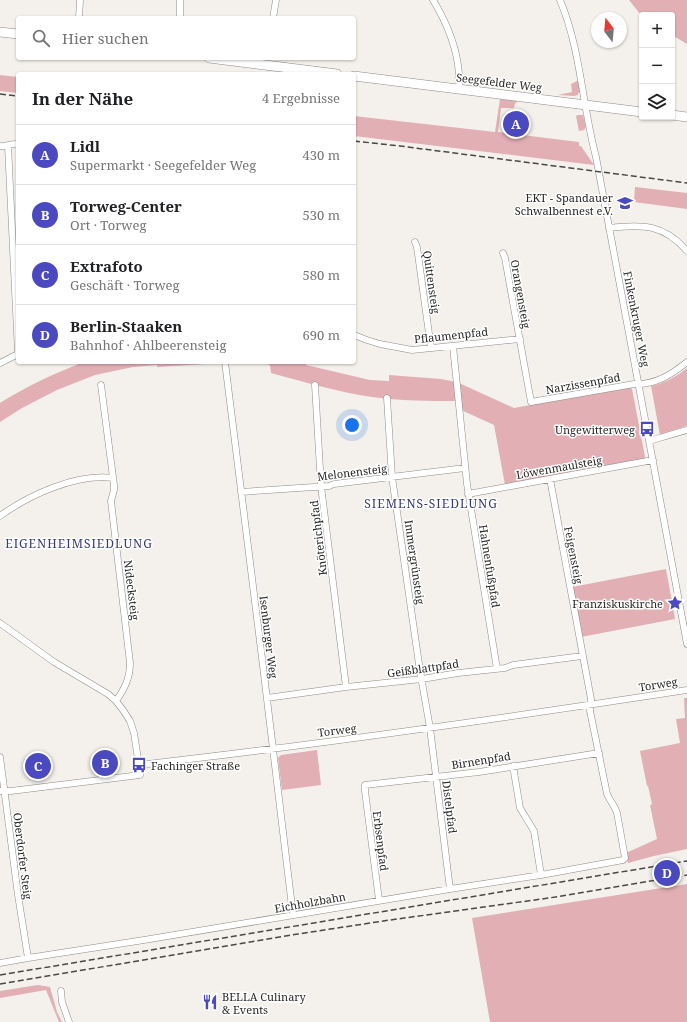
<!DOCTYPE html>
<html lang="de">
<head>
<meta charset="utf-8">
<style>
  :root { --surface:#fff; --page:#f2f2f2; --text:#202124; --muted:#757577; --line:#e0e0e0; --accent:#4a49bf }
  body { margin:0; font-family:"Noto Serif",serif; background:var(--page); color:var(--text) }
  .controls { position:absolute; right:12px; top:12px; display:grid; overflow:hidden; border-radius:4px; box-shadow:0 1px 3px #0004 }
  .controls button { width:36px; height:36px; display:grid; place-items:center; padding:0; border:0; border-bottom:1px solid var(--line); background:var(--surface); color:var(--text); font:20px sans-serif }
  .compass { position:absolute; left:591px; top:12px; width:36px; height:36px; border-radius:50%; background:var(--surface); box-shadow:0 1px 3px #0004; rotate:344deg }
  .you { position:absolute; left:352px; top:425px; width:14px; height:14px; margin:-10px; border:3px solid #fff; border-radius:50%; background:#1a73e8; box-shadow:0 0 0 6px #1a73e833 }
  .badge { display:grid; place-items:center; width:26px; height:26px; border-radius:50%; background:var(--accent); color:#fff; font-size:13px; font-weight:700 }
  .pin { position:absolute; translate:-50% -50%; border:2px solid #fff; box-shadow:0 1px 4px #0006 }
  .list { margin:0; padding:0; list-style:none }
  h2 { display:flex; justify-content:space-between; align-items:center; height:52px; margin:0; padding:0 16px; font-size:17px }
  h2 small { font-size:13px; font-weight:400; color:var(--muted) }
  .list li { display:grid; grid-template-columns:26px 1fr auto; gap:12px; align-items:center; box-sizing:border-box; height:60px; padding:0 16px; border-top:1px solid var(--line) }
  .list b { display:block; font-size:15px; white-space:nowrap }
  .list p { margin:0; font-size:13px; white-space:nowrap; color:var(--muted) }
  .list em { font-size:13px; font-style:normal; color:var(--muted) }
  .icon { flex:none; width:22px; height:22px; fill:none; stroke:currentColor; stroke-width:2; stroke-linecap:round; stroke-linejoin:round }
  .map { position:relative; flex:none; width:687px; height:1022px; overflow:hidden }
  .search { position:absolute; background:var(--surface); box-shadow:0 1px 3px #0004; left:16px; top:16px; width:340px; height:44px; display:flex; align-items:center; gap:10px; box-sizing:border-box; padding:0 14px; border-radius:4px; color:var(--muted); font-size:15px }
  .panel { position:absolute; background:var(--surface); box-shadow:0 1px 3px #0004; left:16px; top:72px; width:340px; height:292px; border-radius:4px }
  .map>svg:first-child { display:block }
  .green { fill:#e2afb4 }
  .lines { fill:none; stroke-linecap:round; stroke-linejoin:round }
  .street-casing { stroke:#8e8b87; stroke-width:7 }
  .secondary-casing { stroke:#8e8b87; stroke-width:10 }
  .street { stroke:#fff; stroke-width:6 }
  .secondary { stroke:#fff; stroke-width:9 }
  .rail { stroke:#494846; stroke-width:1.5; stroke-dasharray:6 3; stroke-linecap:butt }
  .labels { text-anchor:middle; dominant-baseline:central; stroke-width:3; stroke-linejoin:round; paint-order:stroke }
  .street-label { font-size:11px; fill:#292827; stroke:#fff }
  .poi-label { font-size:11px; fill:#292827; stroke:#fff; text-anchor:end }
  .neighbourhood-label { font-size:12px; letter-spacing:1px; fill:#363a76; stroke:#fff }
</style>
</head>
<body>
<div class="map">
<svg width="687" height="1022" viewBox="0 0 687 1022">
  <rect width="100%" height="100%" fill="#f4f1ec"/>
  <path class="green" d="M629,0H687V44L672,35V15H642L640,14Z
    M0,75L18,77V93L0,91Z
    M579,80L581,92L578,93V95L574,96L558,95L572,92L571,84Z
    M500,99L517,101L516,103H515L514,108H501L498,132L579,142V146H581L594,165L354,136V116L495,132Z
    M578,115H583L586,127L584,130L579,131L576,116Z
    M635,187L687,193V209L634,202Z
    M84,362H221L222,363L157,367V365L133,367L95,375L57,390L22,408L0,422V403C27,386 55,373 84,362Z
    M260,362H306V365L370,380L389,381V375L441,379L456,382L457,401C429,401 400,401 372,397C338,392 304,382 271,373L270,365Z
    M687,368V426L660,435L651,386C665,383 676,377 687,368Z
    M459,383L514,408L629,387L632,389L645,457L643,460L505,485L494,425L461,410Z
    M666,569L675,619L581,637L572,587Z
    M684,698H687V849L654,856L628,863L626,853L657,839L650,805L652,804L648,786H647L640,751L680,743L676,719L685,718Z
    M317,750L321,785L282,790L278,758L281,755Z
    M687,884V1022H490L472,918Z
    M38,985L50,987L57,1012L62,1022H59L46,990L0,998V991Z"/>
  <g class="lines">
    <defs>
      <path id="street" d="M433,0C447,23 457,47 459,74C459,79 460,84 459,89
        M560,0C581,50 582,105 596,157L687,644
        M79,18L80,0
        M180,18V0
        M273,18L276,0
        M0,146C6,147 12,143 18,144
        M8,146L18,352
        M609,228C642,224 664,224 687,251
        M415,242L417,247L431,348
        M503,253L505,258L531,402L634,384C655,385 671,375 687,362
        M354,335L367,340L380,344L412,350L520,339
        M453,346L467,484L497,669
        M225,362L263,666L293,915
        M0,363L18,354
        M101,385L114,485V490L111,501L130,663C130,678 125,688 116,701
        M315,385L321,486L346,687
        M387,398L392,477L420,671L430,728L450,889
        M649,441L687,430
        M241,492L329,486L334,484L465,468
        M468,494L653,460
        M0,516C29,495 77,473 113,478
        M0,623L54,662L108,694L116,701L123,710L130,721L134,733L140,772V775L11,791H0
        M267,698L346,687L422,679L458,673L505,668L513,665L582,656
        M0,757L18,895L28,958
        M139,765C322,744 505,718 687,690
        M513,766L520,808L534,831L541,875
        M379,900L365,791V785L479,772L599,753
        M0,963L28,958L144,940L450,889L541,875L623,860L625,858L624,852L617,813C615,806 610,801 607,794L590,711L591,699L550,479
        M61,991L62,1002L69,1022"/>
      <path id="secondary" d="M0,32L18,34
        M209,58L337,74
        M354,76L642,112
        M672,115L687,117"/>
    </defs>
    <use href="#street" class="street-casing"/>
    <use href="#secondary" class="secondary-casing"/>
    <use href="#street" class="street"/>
    <use href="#secondary" class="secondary"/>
    <path class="rail" d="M0,94L18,96
      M354,141L400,146L687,183
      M0,975L687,861
      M0,984L298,934L390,920L549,898L687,875"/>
  </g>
  <defs>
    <symbol id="school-bare" viewBox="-9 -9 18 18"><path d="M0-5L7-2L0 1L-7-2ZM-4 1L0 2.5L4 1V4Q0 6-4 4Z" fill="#4a49bf" stroke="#fff" stroke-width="2.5" paint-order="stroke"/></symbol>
    <symbol id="bus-bare" viewBox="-9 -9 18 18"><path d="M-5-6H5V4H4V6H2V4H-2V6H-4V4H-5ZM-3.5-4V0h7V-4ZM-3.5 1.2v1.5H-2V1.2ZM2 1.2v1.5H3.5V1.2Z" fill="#4a49bf" stroke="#fff" stroke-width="2.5" paint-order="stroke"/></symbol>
    <symbol id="sight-bare" viewBox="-9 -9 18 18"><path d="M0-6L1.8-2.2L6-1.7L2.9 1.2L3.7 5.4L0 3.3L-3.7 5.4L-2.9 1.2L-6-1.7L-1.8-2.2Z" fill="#4a49bf" stroke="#fff" stroke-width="2.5" paint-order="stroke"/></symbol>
    <symbol id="restaurant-bare" viewBox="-9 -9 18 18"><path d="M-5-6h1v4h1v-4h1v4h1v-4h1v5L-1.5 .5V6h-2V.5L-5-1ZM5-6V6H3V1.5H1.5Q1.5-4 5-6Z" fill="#4a49bf" stroke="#fff" stroke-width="2.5" paint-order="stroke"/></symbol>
  </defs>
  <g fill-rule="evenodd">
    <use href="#school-bare" x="614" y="192" width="22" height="22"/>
    <use href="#bus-bare" x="636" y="418" width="22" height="22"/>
    <use href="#sight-bare" x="664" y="592" width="22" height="22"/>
    <use href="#bus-bare" x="128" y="754" width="22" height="22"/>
    <use href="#restaurant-bare" x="199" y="991" width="22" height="22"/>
  </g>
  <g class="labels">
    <g class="street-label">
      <text transform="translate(499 82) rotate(7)">Seegefelder Weg</text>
      <text transform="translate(432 282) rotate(82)">Quittensteig</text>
      <text transform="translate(521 294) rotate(80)">Orangensteig</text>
      <text transform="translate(637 319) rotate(79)">Finkenkruger Weg</text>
      <text transform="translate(451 335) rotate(-6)">Pflaumenpfad</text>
      <text transform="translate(583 383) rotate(-10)">Narzissenpfad</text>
      <text transform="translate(559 467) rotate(-10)">Löwenmaulsteig</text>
      <text transform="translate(352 472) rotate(-7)">Melonensteig</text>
      <text transform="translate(318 538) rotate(-97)">Knöterichpfad</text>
      <text transform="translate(574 555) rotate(79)">Feigensteig</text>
      <text transform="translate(415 562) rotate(82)">Immergrünsteig</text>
      <text transform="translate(490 566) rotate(81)">Hahnenfußpfad</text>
      <text transform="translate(132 590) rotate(83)">Nidecksteig</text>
      <text transform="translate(269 637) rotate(83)">Isenburger Weg</text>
      <text transform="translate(423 668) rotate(-8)">Geißblattpfad</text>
      <text transform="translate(658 684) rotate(-9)">Torweg</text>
      <text transform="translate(337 730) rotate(-7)">Torweg</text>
      <text transform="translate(481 760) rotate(-9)">Birnenpfad</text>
      <text transform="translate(450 807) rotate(83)">Distelpfad</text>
      <text transform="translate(381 841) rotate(83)">Erbsenpfad</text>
      <text transform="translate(23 856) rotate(83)">Oberdorfer Steig</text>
      <text transform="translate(310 902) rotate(-10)">Eichholzbahn</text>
    </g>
    <g class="poi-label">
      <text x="613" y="197">EKT - Spandauer<tspan x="613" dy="13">Schwalbennest e.V.</tspan></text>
      <text x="635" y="429">Ungewitterweg</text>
      <text x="663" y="603">Franziskuskirche</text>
      <text x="151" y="765" text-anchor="start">Fachinger Straße</text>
      <text x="222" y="996" text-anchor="start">BELLA Culinary<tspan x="222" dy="13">&amp; Events</tspan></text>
    </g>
    <g class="neighbourhood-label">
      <text x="431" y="503">SIEMENS-SIEDLUNG</text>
      <text x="79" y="543">EIGENHEIMSIEDLUNG</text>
    </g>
  </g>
</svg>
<div class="controls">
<button>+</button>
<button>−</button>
<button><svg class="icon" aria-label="layers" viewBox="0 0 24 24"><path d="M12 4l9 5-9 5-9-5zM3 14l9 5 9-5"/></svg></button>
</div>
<svg class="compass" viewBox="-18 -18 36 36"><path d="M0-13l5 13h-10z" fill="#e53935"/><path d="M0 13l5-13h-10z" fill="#757577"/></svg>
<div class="you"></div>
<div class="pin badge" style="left:516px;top:124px">A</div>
<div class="pin badge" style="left:105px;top:763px">B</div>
<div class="pin badge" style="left:38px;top:766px">C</div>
<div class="pin badge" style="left:667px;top:873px">D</div>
<div class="search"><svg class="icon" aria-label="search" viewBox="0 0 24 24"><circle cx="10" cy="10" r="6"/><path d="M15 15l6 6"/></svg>Hier suchen</div>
<section class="panel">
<h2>In der Nähe<small>4 Ergebnisse</small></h2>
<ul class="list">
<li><span class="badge">A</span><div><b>Lidl</b><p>Supermarkt · Seegefelder Weg</p></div><em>430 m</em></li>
<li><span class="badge">B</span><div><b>Torweg-Center</b><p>Ort · Torweg</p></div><em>530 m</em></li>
<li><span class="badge">C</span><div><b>Extrafoto</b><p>Geschäft · Torweg</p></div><em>580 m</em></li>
<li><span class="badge">D</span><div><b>Berlin-Staaken</b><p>Bahnhof · Ahlbeerensteig</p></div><em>690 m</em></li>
</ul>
</section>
</div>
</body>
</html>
